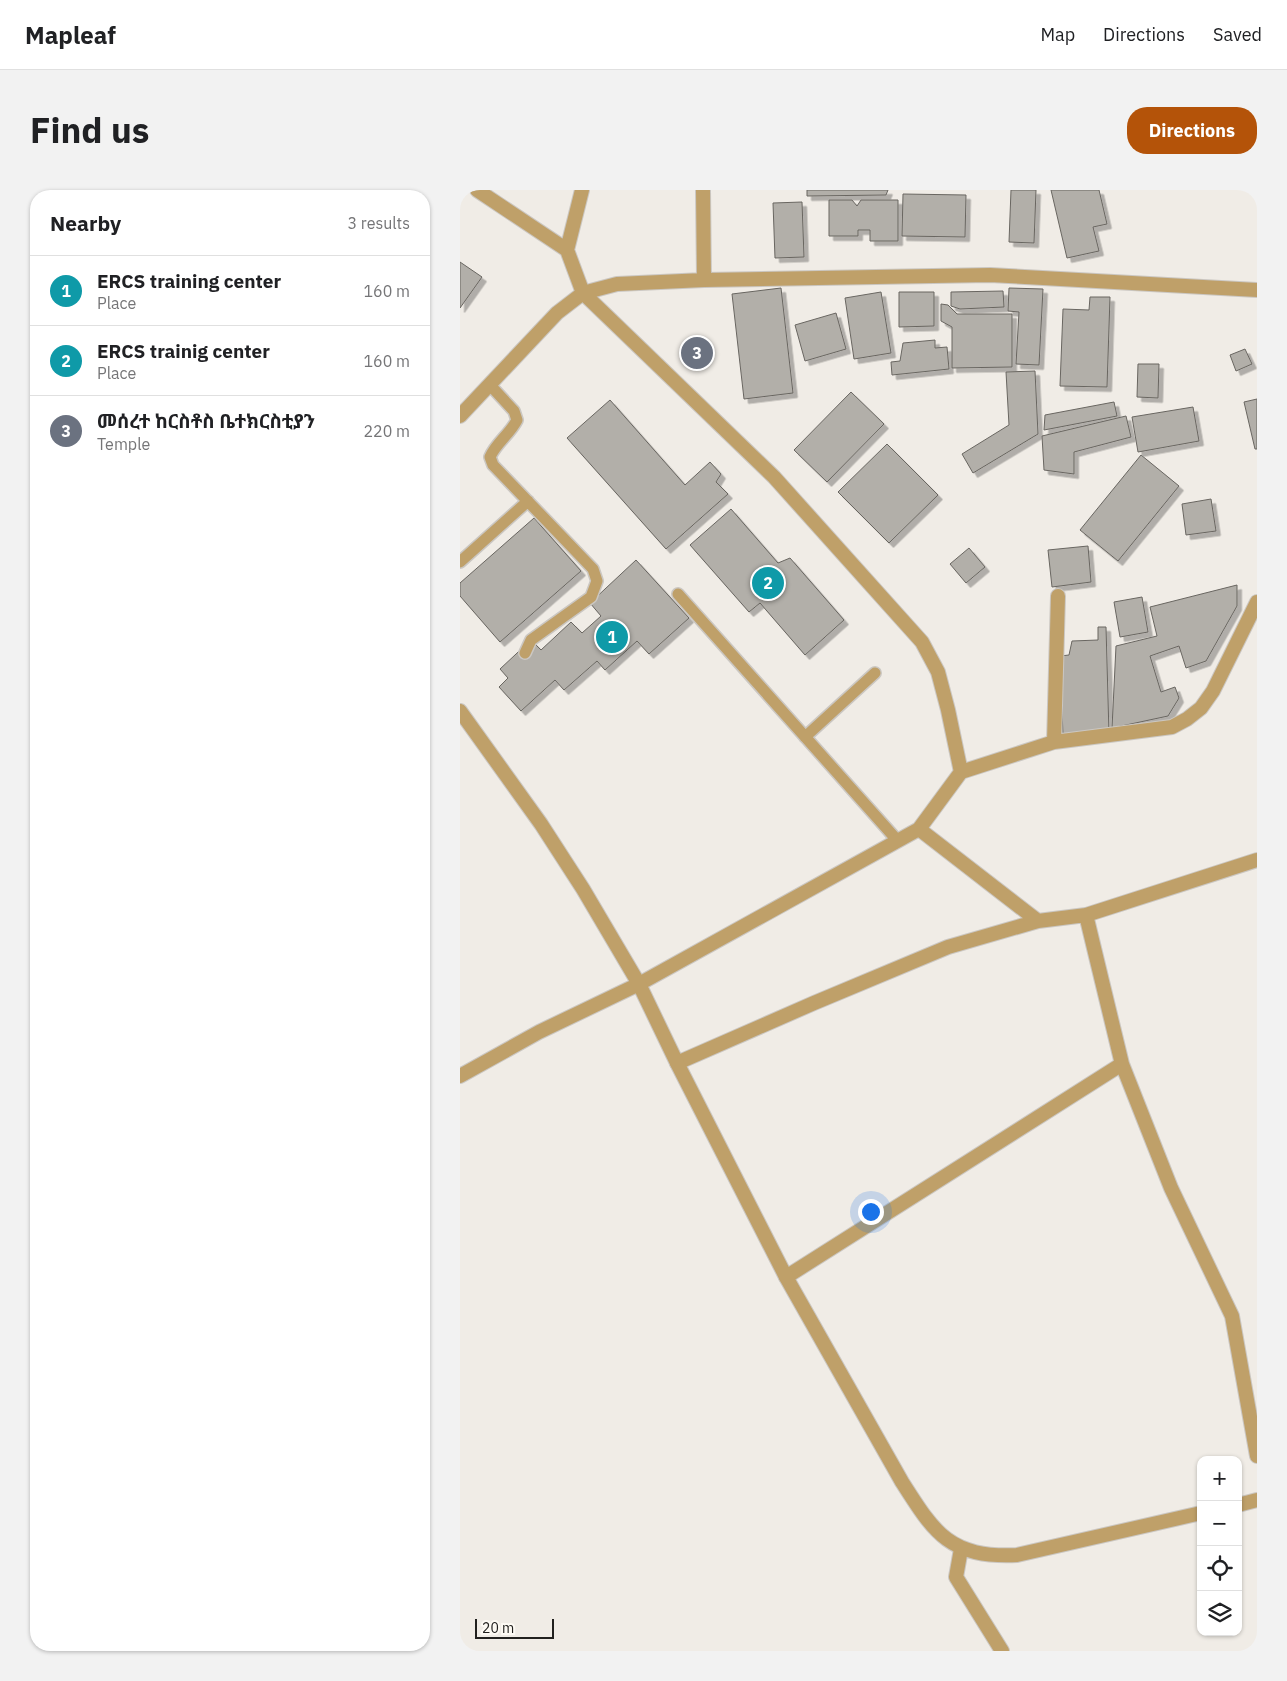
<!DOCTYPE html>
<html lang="en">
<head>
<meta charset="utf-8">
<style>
  :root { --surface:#fff; --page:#f2f2f2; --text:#202124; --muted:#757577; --line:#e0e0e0; --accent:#b45309 }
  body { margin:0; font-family:"IBM Plex Sans","Noto Sans Ethiopic",sans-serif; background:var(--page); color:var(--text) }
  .controls { position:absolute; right:15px; bottom:15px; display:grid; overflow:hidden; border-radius:10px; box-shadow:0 1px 4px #0004 }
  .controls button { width:45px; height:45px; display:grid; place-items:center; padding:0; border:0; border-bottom:1px solid var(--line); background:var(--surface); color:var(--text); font:25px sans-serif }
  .scale { position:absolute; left:15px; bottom:12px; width:79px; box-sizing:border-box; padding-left:5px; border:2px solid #21201e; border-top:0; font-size:14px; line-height:18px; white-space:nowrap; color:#21201e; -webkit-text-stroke:4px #fdfaf4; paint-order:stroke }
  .you { position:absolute; left:410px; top:1021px; width:18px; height:18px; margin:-12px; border:4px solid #fff; border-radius:50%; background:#1a73e8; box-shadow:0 0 0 8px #1a73e833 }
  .badge { display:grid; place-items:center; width:32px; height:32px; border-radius:50%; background:var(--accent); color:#fff; font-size:16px; font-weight:700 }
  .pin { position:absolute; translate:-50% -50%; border:2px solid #fff; box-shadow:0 1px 5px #0006 }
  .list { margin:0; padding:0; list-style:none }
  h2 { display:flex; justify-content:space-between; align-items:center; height:65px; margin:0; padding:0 20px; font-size:21px }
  h2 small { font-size:16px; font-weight:400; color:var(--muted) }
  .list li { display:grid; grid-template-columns:32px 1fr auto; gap:15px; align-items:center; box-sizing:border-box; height:70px; padding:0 20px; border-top:1px solid var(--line) }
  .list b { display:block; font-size:19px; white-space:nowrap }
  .list p { margin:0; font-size:16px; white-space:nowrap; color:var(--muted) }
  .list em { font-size:16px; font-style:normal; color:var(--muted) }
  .icon { flex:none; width:28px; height:28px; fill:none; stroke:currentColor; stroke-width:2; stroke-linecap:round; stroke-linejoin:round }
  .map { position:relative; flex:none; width:797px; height:1461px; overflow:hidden; border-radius:20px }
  header { display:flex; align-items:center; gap:30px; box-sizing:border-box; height:70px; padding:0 25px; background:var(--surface); border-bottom:1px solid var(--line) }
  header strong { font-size:24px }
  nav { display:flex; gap:28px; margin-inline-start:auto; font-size:18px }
  .intro { display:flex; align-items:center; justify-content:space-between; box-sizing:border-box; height:120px; padding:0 30px }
  h1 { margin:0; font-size:35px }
  .button { padding:12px 22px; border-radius:20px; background:var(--accent); color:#fff; font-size:18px; font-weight:700 }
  main { display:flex; gap:30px; padding:0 30px }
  aside { flex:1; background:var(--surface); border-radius:20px; box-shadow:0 1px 4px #0004 }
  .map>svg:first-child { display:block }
  .building { fill:#b2afa9; stroke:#696661; filter:url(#shadow) }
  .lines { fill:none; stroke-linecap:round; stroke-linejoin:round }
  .service-casing { stroke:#cbc7c2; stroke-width:14 }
  .minor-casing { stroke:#cbc7c2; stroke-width:16 }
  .tertiary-casing { stroke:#cbc7c2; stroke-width:16 }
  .service { stroke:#bfa069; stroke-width:11 }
  .minor { stroke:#bfa069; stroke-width:14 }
  .tertiary { stroke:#bfa069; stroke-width:14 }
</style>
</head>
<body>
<header>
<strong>Mapleaf</strong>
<nav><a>Map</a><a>Directions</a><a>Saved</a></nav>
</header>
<div class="intro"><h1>Find us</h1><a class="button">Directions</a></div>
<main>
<aside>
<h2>Nearby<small>3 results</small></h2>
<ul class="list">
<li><span class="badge" style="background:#0f9aa8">1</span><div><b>ERCS training center</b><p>Place</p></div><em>160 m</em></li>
<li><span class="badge" style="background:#0f9aa8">2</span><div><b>ERCS trainig center</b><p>Place</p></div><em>160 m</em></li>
<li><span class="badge" style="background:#6b7280">3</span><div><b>መሰረተ ከርስቶስ ቤተክርስቲያን</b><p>Temple</p></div><em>220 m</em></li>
</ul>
</aside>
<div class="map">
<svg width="797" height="1461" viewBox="0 0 797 1461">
  <defs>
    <filter id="shadow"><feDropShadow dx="4.5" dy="4.5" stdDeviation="0" flood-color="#0004"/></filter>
  </defs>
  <rect width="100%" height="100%" fill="#f0ece6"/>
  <path class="building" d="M347,0H428L426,5L347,6Z
    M551,0H576L574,53L549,52Z
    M591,0H639L647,34L633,37L639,61L607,68Z
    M443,4L506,5L505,47L442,46Z
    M369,10H392L397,16L401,10H438V51H410V40H398V46H369Z
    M342,12L344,67L315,68L313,13Z
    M0,72L22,87L0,118Z
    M321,98L333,203L284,209L272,104Z
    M549,98L583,99L579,175L556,174L559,122L548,121Z
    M543,101L544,117L500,119L491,116V102Z
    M421,102L431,163L394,169L385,108Z
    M439,102H474V136L439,137Z
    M630,107H650L647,197L600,196L603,119L629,120Z
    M481,114L488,115L497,124H552V177L492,178V137L481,131Z
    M376,123L386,159L345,171L335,135Z
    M475,150V158L487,157L489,179L432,185L431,172L440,171L443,153Z
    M785,159L792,174L776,181L770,165Z
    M678,174H699L698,208L677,207Z
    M575,181L578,244L513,283L502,264L549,235L546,182Z
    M391,202L424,234L367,292L334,260Z
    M797,209V259H795L784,212Z
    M150,210L225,295L250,272L261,284L256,292L268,304L206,359L107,248Z
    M654,212L657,226L584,240L585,225Z
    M733,217L739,251L678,262L672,227Z
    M666,226L671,247L614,262V284L584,280L582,246Z
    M427,254L478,305L429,353L378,302Z
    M681,265L719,296L658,371L620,340Z
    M751,309L756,341L726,345L722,314Z
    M271,319L318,373L330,368L384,430L345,465L300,413L289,422L230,355Z
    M74,328L121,381L40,452L0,406V393Z
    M628,356L631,392L592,397L588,360Z
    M509,358L525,377L506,393L490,374Z
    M176,370L229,428L189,464L177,451L145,480L137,471L104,500L95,490L61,521L39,497L48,488L40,479L71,450L81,460L111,432L122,443L141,426L130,413Z
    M777,395V416L746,471L726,478L719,456L690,466L701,502L715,497L719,508L708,526L652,538L656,456L697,446L690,417Z
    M682,407L688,442L660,447L654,412Z
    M638,437H646L649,544L603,546L600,466L609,465L612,451L638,450Z"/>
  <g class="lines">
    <defs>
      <path id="service" d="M30,195L54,221L57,230C50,244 36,253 30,267L33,275L133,379L137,391L131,407L71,450L65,463
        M0,372L68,311
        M218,404L437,650
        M345,547L415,483"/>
      <path id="minor" d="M17,0L107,60L123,103L314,287L462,452L478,482L488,520L501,582L459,639L578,731
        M243,0L244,90
        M107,60L122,0
        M0,226L97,123L123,103L157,94L244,90L530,85L797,100
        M594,552L598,406
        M501,582L594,552L712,537L727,529L741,518L753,501L797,412
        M626,725L662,874L711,998L772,1126L797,1266
        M179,794L459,639
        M217,873L354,813L488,757L578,731L626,725L797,670
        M326,1087L662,874
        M501,1359L496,1387L542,1461"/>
      <path id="tertiary" d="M0,521L81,634L123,699L179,794L217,873L326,1087L442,1292C475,1344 490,1368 557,1365L741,1323
        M0,886L79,842L179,794
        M778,1315L797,1310"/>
    </defs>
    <use href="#service" class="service-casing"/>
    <use href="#minor" class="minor-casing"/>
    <use href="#tertiary" class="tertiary-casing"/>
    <use href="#service" class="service"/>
    <use href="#minor" class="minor"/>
    <use href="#tertiary" class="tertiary"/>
  </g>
</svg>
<div class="controls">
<button>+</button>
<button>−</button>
<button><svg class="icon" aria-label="locate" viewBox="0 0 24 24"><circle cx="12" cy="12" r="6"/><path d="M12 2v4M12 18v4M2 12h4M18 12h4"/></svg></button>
<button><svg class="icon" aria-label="layers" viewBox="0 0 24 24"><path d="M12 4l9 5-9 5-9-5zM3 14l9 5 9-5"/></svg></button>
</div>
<div class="scale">20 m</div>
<div class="you"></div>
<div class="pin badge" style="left:152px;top:447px;background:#0f9aa8">1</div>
<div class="pin badge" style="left:308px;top:393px;background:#0f9aa8">2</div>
<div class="pin badge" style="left:237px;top:163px;background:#6b7280">3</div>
</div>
</main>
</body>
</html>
